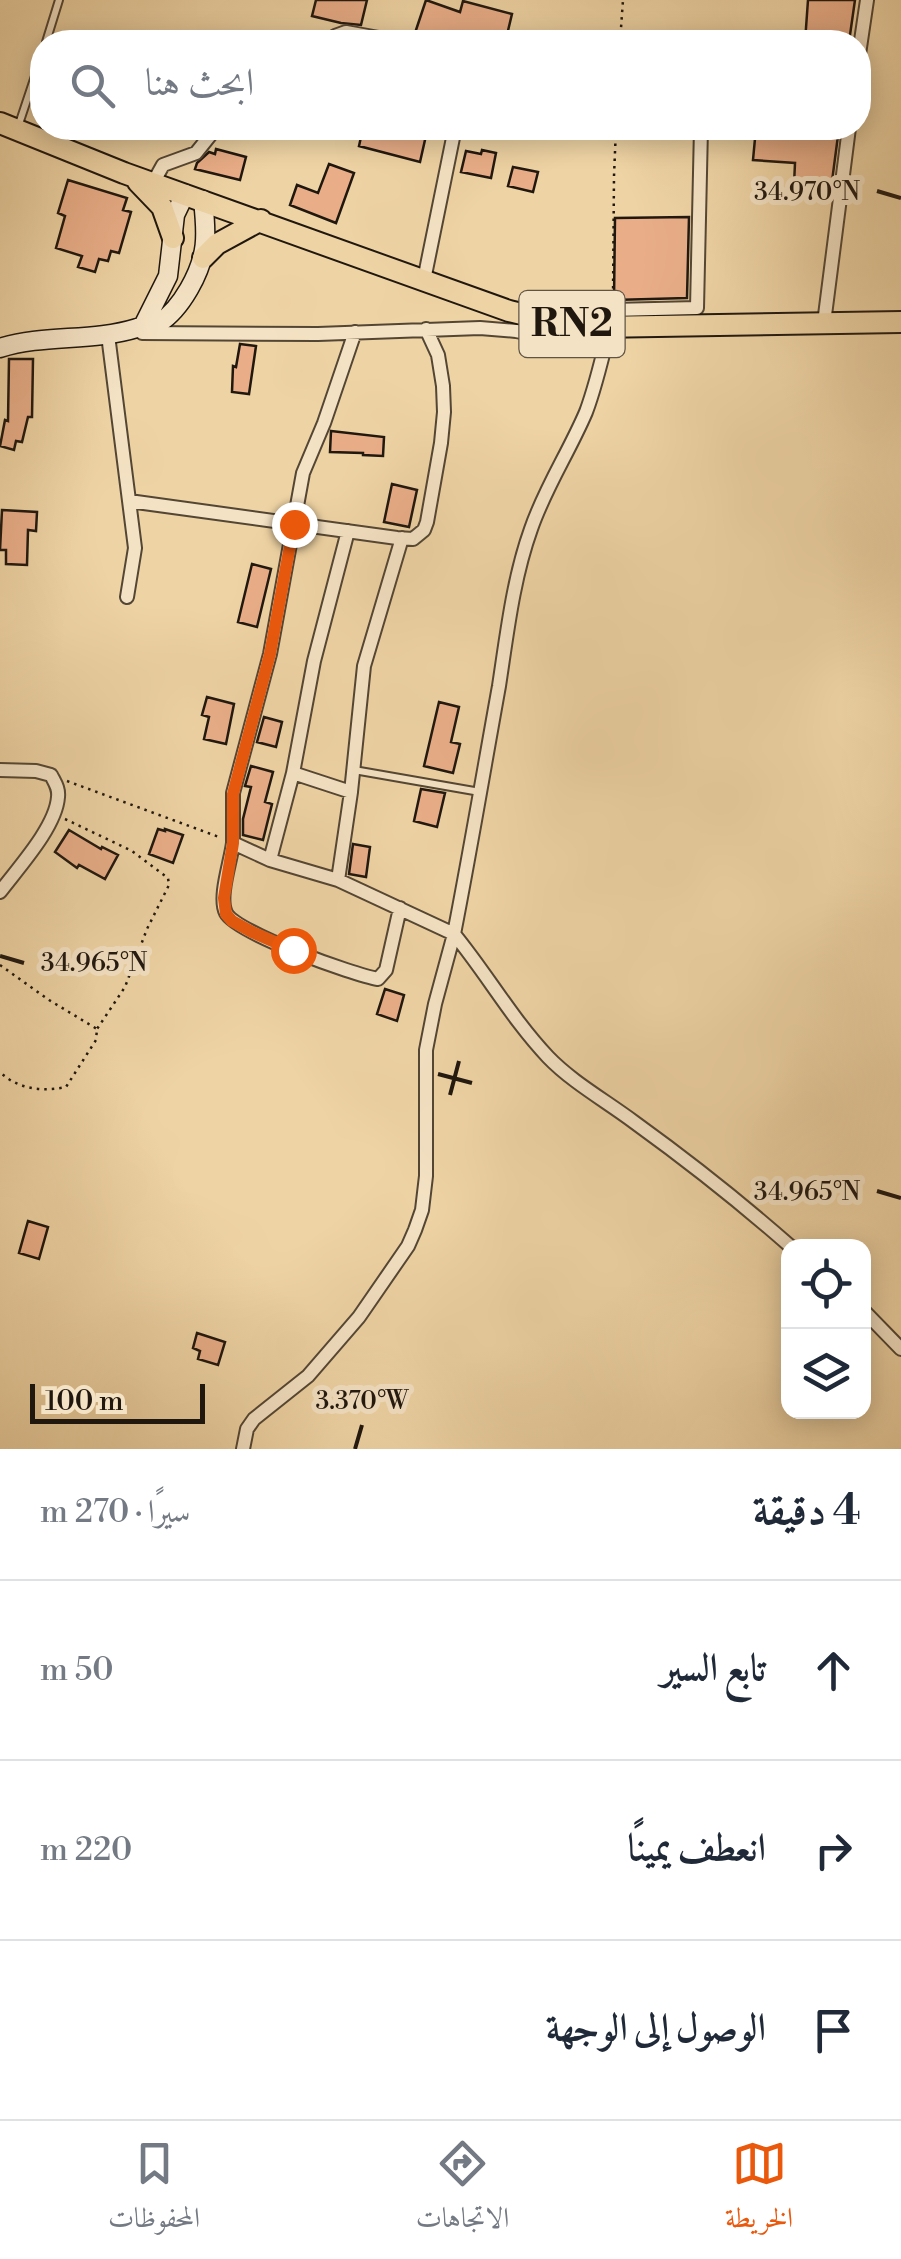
<!DOCTYPE html>
<html lang="ar">
<head>
<meta charset="utf-8">
<style>
  :root { --surface:#fff; --page:#f2f2f3; --text:#1f2937; --muted:#747a83; --line:#e0e1e3; --accent:#ea580c }
  body { margin:0; font-family:"Libre Bodoni",Amiri,serif; background:var(--page); color:var(--text); direction:rtl }
  .controls { position:absolute; right:30px; bottom:30px; display:grid; overflow:hidden; border-radius:20px; box-shadow:0 5px 25px #0003 }
  .controls button { width:90px; height:90px; display:grid; place-items:center; padding:0; border:0; border-bottom:2px solid var(--line); background:var(--surface); color:var(--text); font:50px sans-serif }
  .scale { position:absolute; left:30px; bottom:25px; width:175px; box-sizing:border-box; padding-left:10px; border:5px solid #20170f; border-top:0; font-size:28px; line-height:35px; white-space:nowrap; color:#20170f; -webkit-text-stroke:8px #f4e2c4; paint-order:stroke }
  .stop { position:absolute; width:30px; height:30px; margin:-22px; border:8px solid #ea580c; border-radius:50%; background:#fff }
  .stop.end { background:#ea580c; border-color:#fff; box-shadow:0 2px 10px #0008 }
  .list { margin:0; padding:0; list-style:none }
  h2 { display:flex; justify-content:space-between; align-items:center; height:130px; margin:0; padding:0 40px; font-size:42px }
  h2 small { font-size:32px; font-weight:400; color:var(--muted) }
  .list li { display:grid; grid-template-columns:65px 1fr auto; gap:30px; align-items:center; box-sizing:border-box; height:180px; padding:0 40px; border-top:2px solid var(--line) }
  .list b { display:block; font-size:38px; white-space:nowrap }
  .list em { font-size:32px; font-style:normal; color:var(--muted) }
  .icon { flex:none; width:55px; height:55px; fill:none; stroke:currentColor; stroke-width:2; stroke-linecap:round; stroke-linejoin:round }
  .map { position:relative; flex:none; width:901px; height:1449px; overflow:hidden; direction:ltr }
  .search { position:absolute; background:var(--surface); box-shadow:0 5px 25px #0003; left:30px; right:30px; top:30px; height:110px; display:flex; align-items:center; gap:25px; box-sizing:border-box; padding:0 35px; border-radius:40px; color:var(--muted); font-size:38px }
  .sheet { height:670px; background:var(--surface) }
  nav { display:flex; justify-content:space-around; align-items:center; box-sizing:border-box; height:140px; border-top:2px solid var(--line); background:var(--surface); font-size:28px; color:var(--muted) }
  nav a { display:grid; justify-items:center; gap:5px }
  nav .on { color:var(--accent) }
  .map>svg:first-child { display:block }
  .building { fill:#e9ae88; stroke:#20170f; stroke-width:2.5 }
  .lines { fill:none; stroke-linecap:round; stroke-linejoin:round }
  .service-casing { stroke:#544634; stroke-width:10 }
  .minor-casing { stroke:#544634; stroke-width:16 }
  .secondary-casing { stroke:#20170f; stroke-width:21 }
  .primary-casing { stroke:#20170f; stroke-width:24 }
  .path { stroke:#20170f; stroke-width:2.5; stroke-dasharray:2.5 5; stroke-linecap:butt }
  .service { stroke:#f4e2c4; stroke-width:6 }
  .minor { stroke:#f4e2c4; stroke-width:12 }
  .secondary { stroke:#f4e2c4; stroke-width:18 }
  .primary { stroke:#eed3a4; stroke-width:20 }
  .route { stroke:#ea580c; stroke-width:12 }
  .ticks { fill:none; stroke:#20170f; stroke-width:4 }
  .labels { text-anchor:middle; dominant-baseline:central; stroke-width:10; stroke-linejoin:round; paint-order:stroke }
  .shield { fill:#f4e2c4; stroke:#605445; stroke-width:2.5 }
  .shield-label { font-size:38px; font-weight:bold; fill:#20170f }
  .ticks-label { font-size:25px; text-anchor:middle; fill:#20170f; stroke:#f4e2c4; stroke-width:10; stroke-linejoin:round; paint-order:stroke }
</style>
</head>
<body>
<div class="map">
<svg width="901" height="1449" viewBox="0 0 901 1449">
  <rect width="100%" height="100%" fill="#eed3a4"/>
  <filter id="stains"><feTurbulence type="fractalNoise" baseFrequency=".002" numOctaves="4"/><feColorMatrix values="0 0 0 0 .2 0 0 0 0 .09 0 0 0 0 .02 0 0 0 .5 -.17"/></filter>
  <radialGradient id="worn" r=".72"><stop offset=".6" stop-color="#630" stop-opacity="0"/><stop offset="1" stop-color="#630" stop-opacity=".3"/></radialGradient>
  <path class="building" d="M316,0H367L361,25L341,23L312,16Z
    M426,0L460,12L463,1L512,14L506,39L480,33L478,42H461L446,39L445,42H434L414,36Z
    M808,0H855L849,42H805Z
    M363,128H377L406,134L408,128L427,131L420,162L359,146Z
    M756,128H839L831,189L794,185L795,163L753,160Z
    M216,149L246,157L240,180L195,169L197,163L209,152L215,154Z
    M482,150L496,153L491,178L461,172L466,151L481,154Z
    M329,164L354,173L336,223L290,205L297,185L318,193Z
    M513,167L538,172L533,192L508,186Z
    M68,180L127,198L123,210L131,212L119,253L111,251L108,261L99,259L95,272L78,267L82,256L56,248L65,216L58,213Z
    M689,217L687,298L614,300L615,218Z
    M240,344L256,346L249,394L232,392L233,366L236,367Z
    M9,359H33L32,417H28L22,442L16,441L14,450L0,446L5,420L8,421Z
    M331,431L384,437L383,456L363,455V453L330,452Z
    M392,484L417,490L409,527L384,522Z
    M2,510L37,512L36,531L28,530L27,565L6,564V550H0Z
    M252,564L271,569L257,627L238,622Z
    M207,697L234,704L226,744L204,739L209,717L202,715Z
    M439,702L459,707L451,742L460,744L453,773L424,766Z
    M264,717L282,722L276,747L257,742Z
    M251,766L273,772L265,802L272,804L263,840L243,835V819L251,787L245,786Z
    M421,789L445,793L437,827L414,821Z
    M158,829L165,831V829L183,835L173,863L149,854Z
    M69,830L101,849L102,847L118,855L105,879L79,865L77,868L55,852Z
    M353,844L370,847L366,877L349,874Z
    M385,989L404,995L397,1021L377,1014Z
    M28,1221L48,1227L39,1259L19,1253Z
    M197,1333L225,1342L218,1365L198,1359L200,1351L193,1348Z"/>
  <g class="lines">
    <defs>
      <path id="service" d="M46,42L59,0
        M19,124L42,55
        M354,770L480,792"/>
      <path id="minor" d="M331,42L335,36L346,32L401,42
        M858,61L867,0
        M153,183L163,165L196,153L216,128
        M424,280L455,128
        M612,310L697,308L701,128
        M824,323L849,128
        M355,332L324,423L303,473L270,654L233,793V843L270,860L338,880L454,934C470,852 484,769 499,686C507,634 513,579 531,529C545,488 569,452 586,412C595,388 601,363 607,338
        M142,333L318,334L480,328L516,331L572,342L607,338L608,335
        M108,335L135,548L127,597
        M129,501L397,538L413,539L424,530L427,522L441,443L444,412L443,386L438,355L426,329
        M0,770L36,771L51,775C55,783 59,788 58,797C56,827 18,868 0,892
        M293,773L351,792
        M233,843C231,861 218,897 226,913C236,933 354,975 378,979L386,970L400,908
        M270,860L293,773L314,661L348,531
        M338,880L351,792L364,666L402,538
        M454,934C487,974 512,1019 548,1057C572,1082 606,1101 634,1122C688,1161 740,1202 790,1246
        M864,1311L901,1349
        M243,1449L247,1429L254,1419L308,1376L359,1317L408,1246L415,1230L422,1210L426,1176V1050L435,1004L454,934"/>
      <path id="secondary" d="M143,326L168,276L175,215L185,194
        M0,348C44,334 92,342 137,328C144,326 152,326 159,323C172,315 182,301 189,289C208,256 207,236 203,200"/>
      <path id="primary" d="M0,123L124,173L509,311L542,319L597,327L901,322
        M138,182L162,207L173,238
        M203,258L217,244L261,220"/>
    </defs>
    <use href="#service" class="service-casing"/>
    <use href="#minor" class="minor-casing"/>
    <use href="#secondary" class="secondary-casing"/>
    <use href="#primary" class="primary-casing"/>
    <path class="path" d="M620,42L623,0
      M613,296L614,176L616,128
      M67,781L219,837
      M65,819L132,851L168,878L169,885L147,929L125,987L97,1029
      M0,965L49,1000L97,1029L96,1040L66,1087C43,1092 17,1089 0,1072"/>
    <use href="#service" class="service"/>
    <use href="#minor" class="minor"/>
    <use href="#secondary" class="secondary"/>
    <use href="#primary" class="primary"/>
  </g>
  <g class="lines">
    <path class="route" d="M293,950L252,932L232,921L226,914L224,898L233,843V794L270,654L294,524"/>
  </g>
  <path class="ticks" d="M877,191L901,198M0,956L24,963M438,1074L472,1083M450,1095L459,1061M877,1191L901,1198M355,1449L362,1425"/>
  <g class="labels">
    <rect class="shield" x="519.5" y="291" width="105" height="66" rx="8"/>
    <g class="shield-label">
      <text x="572" y="324">RN2</text>
    </g>
  </g>
  <g class="ticks-label">
    <text x="807" y="200">34.970°N</text>
    <text x="94" y="971">34.965°N</text>
    <text x="807" y="1200">34.965°N</text>
    <text x="362" y="1409">3.370°W</text>
  </g>
  <rect width="100%" height="100%" filter="url(#stains)"/>
  <rect width="100%" height="100%" fill="url(#worn)"/>
</svg>
<div class="controls">
<button><svg class="icon" aria-label="locate" viewBox="0 0 24 24"><circle cx="12" cy="12" r="6"/><path d="M12 2v4M12 18v4M2 12h4M18 12h4"/></svg></button>
<button><svg class="icon" aria-label="layers" viewBox="0 0 24 24"><path d="M12 4l9 5-9 5-9-5zM3 14l9 5 9-5"/></svg></button>
</div>
<div class="scale">100 m</div>
<div class="stop" style="left:293px;top:950px"></div>
<div class="stop end" style="left:294px;top:524px"></div>
<div class="search"><svg class="icon" aria-label="search" viewBox="0 0 24 24"><circle cx="10" cy="10" r="6"/><path d="M15 15l6 6"/></svg>ابحث هنا</div>
</div>
<section class="sheet">
<h2>4 دقيقة<small>سيرًا · 270 m</small></h2>
<ul class="list">
<li><svg class="icon" aria-label="ahead" viewBox="0 0 24 24"><path d="M12 20V5M6 11l6-6 6 6"/></svg><div><b>تابع السير</b></div><em>50 m</em></li>
<li><svg class="icon" aria-label="right" viewBox="0 0 24 24"><path d="M7 20v-9h11M14 6l5 5-5 5"/></svg><div><b>انعطف يمينًا</b></div><em>220 m</em></li>
<li><svg class="icon" aria-label="arrive" viewBox="0 0 24 24"><path d="M6 21V4h12l-3 4 3 4H6"/></svg><div><b>الوصول إلى الوجهة</b></div></li>
</ul>
</section>
<nav>
<a class="on"><svg class="icon" aria-label="map" viewBox="0 0 24 24"><path d="M3 6l6-2 6 2 6-2v14l-6 2-6-2-6 2zM9 4v14M15 6v14"/></svg>الخريطة</a>
<a><svg class="icon" aria-label="directions" viewBox="0 0 24 24"><path d="M12 3l9 9-9 9-9-9zM9 14v-3h6M13 9l2 2-2 2"/></svg>الاتجاهات</a>
<a><svg class="icon" aria-label="saved" viewBox="0 0 24 24"><path d="M7 4h10v16l-5-4-5 4z"/></svg>المحفوظات</a>
</nav>
</body>
</html>
